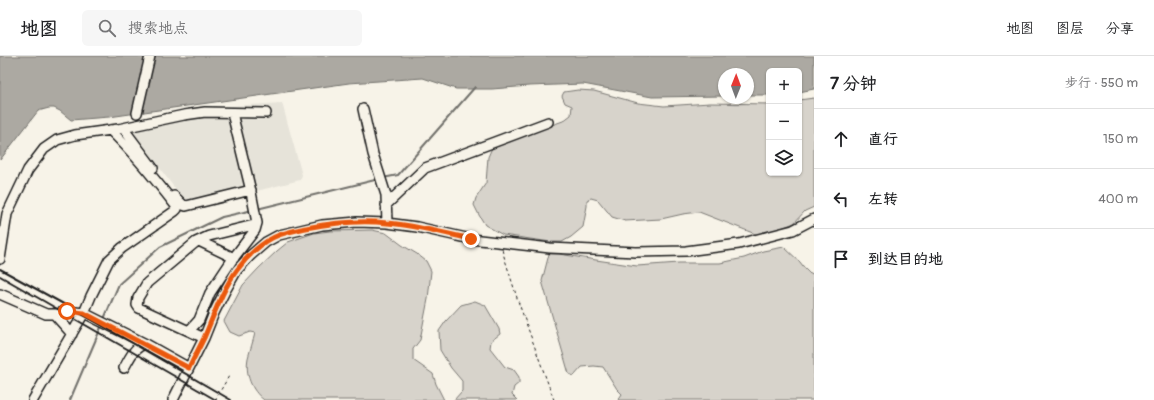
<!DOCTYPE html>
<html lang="zh">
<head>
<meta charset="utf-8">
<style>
  :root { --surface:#fff; --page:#f6f6f6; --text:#202124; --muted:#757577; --line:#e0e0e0 }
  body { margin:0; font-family:Pangolin,"LXGW WenKai TC",sans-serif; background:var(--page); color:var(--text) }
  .controls { position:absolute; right:12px; top:12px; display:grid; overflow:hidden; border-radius:6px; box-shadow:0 1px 3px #0004 }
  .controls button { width:36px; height:36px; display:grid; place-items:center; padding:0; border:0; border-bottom:1px solid var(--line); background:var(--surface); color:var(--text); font:20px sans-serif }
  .compass { position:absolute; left:718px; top:12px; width:36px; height:36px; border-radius:50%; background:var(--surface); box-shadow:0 1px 3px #0004; rotate:1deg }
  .stop { position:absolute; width:12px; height:12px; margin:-9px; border:3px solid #ea580c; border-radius:50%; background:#fff }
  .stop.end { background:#ea580c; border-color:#fff; box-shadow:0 1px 4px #0008 }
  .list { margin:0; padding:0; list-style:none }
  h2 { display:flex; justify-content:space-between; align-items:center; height:52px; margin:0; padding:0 16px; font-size:17px }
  h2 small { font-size:13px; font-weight:400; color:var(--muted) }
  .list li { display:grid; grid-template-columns:26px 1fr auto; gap:12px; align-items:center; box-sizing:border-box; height:60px; padding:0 16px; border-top:1px solid var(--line) }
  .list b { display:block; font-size:15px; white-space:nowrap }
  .list em { font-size:13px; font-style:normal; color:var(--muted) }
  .icon { flex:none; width:22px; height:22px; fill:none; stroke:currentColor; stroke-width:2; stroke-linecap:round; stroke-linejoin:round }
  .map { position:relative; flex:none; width:814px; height:344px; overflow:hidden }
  header { display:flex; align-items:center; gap:24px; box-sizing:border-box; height:56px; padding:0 20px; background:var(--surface); border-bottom:1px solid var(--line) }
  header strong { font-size:19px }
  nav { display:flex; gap:22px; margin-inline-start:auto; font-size:14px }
  .search { width:280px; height:36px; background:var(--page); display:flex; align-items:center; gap:10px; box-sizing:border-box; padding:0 14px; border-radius:6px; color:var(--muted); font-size:15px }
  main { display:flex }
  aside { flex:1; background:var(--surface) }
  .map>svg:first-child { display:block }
  .built { fill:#e6e3d9 }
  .green { fill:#d7d3cb; stroke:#7a7874 }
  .water { fill:#aca9a2; stroke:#72716c }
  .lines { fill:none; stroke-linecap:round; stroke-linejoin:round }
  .stream { stroke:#72716c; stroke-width:2 }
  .minor-casing { stroke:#1c1c1c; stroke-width:12 }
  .path { stroke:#1c1c1c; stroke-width:1; stroke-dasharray:3 3; stroke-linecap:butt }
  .minor { stroke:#f7f3e8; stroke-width:9 }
  .rail { stroke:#1c1c1c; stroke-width:2 }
  .route { stroke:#ea580c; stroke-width:5 }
</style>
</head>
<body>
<header>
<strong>地图</strong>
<div class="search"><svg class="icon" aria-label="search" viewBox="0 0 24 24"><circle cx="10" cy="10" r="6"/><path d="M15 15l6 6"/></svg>搜索地点</div>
<nav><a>地图</a><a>图层</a><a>分享</a></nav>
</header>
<main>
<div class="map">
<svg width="814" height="344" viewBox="0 0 814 344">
  <rect width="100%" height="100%" fill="#f7f3e8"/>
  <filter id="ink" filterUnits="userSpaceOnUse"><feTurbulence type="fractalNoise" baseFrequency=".025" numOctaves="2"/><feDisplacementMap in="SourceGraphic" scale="8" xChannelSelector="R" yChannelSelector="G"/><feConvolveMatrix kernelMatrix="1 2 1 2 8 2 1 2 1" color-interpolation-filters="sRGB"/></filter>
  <g filter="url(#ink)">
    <path class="built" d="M282,47L302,119L300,124L194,151L188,150L132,75L135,66L200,52Z"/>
    <path class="green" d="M578,34L594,35L638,47L664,50L710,47L769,48V117H799V44L814,42V151L805,155L794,167L774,175L758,179L699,156L683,158L661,163L625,165L612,161L598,144L591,142L587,144V150L583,171L571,181L562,186H551L503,179L485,169L479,159L474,149L476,142L486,127L488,101L491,94L496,89L563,65L571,59L572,50L565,47L562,40L564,36Z
      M372,174L386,177L402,189L417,198L426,205L431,215L428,243L420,284L413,293V304L433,318L436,328L444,344H264C251,334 245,318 248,302C250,294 253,286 255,277L250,276L239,280L230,276L224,265L243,229L259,212L277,195L288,186L314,177L330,175Z
      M784,191L800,206L806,214L810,218L814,217V344H618L622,338L617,333L603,311L594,310L582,311L574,320L569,318L542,225L549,198H559L596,204L637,210L679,207H720L744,202L763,195Z
      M475,245L485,249L499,273L500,278L491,285L490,292L505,311L514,314L519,321V327L514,331L512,339L517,344H454L462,335V325L451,312L440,294L439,275L446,265L461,249Z"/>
    <path class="water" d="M0,0H814V33L799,36V15H769V39H748V18H724V40L652,41L583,28L529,30L492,33H456L423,22L349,27L109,61L71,64L60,55L54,52H49L38,55L0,104Z"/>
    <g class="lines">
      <path class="stream" d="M383,122L398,119L475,31
        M257,153L379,123
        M104,263L119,228L160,191L222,161L253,154
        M70,344L102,269"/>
      <defs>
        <path id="minor" d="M363,53L373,98L386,139L387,167
          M137,57L150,0
          M123,72L153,112
          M174,140L183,149L186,150L251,134
          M386,149L425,112L548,66
          M199,185L234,202
          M0,203L7,158L28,114L44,93L57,84L75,79L118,73L184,59L205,56L266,57
          M0,238L46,258H57L67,255L84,257L146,288
          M54,258L72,278
          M189,275L199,264L210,237L232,204L255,174L257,167
          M204,282L139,252L137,249L138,242L147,227L196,186L209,180L254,169L257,167L250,131L232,57
          M124,312C130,302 134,290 146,288L189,312
          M33,344L84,257L91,240L109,204L122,192L175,155L177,153L176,150C155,123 134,97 110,74
          M173,344L204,282L214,257L225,235L237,214L251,199L266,186L279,179L322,169L357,166L387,167L417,171L471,183L550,192L636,196L686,195L739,188L793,174L814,163"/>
      </defs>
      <use href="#minor" class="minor-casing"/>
      <path class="path" d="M502,194L518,245L554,344
        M215,344L229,320"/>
      <use href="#minor" class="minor"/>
      <path class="rail" d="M0,213L98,267L231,344
        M0,220L216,344"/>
    </g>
  </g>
  <g class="lines" filter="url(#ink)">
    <path class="route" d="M67,255L84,257L189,312C194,302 199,292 204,282C214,259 222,234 237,214C247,200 263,185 279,179C287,176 297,174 306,172C332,167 360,164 387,167C415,169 443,177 471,183"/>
  </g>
</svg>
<div class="controls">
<button>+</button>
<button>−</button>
<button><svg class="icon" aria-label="layers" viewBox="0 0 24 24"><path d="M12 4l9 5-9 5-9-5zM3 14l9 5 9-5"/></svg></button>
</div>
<svg class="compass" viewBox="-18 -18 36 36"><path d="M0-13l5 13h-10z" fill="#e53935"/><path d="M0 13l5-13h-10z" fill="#757577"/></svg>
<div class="stop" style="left:67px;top:255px"></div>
<div class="stop end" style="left:471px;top:183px"></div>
</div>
<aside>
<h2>7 分钟<small>步行 · 550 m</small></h2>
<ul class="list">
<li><svg class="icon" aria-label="ahead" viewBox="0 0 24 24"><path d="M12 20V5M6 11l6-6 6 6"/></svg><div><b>直行</b></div><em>150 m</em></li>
<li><svg class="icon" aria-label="left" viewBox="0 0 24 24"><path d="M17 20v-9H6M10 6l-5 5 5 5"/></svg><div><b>左转</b></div><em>400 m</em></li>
<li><svg class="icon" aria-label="arrive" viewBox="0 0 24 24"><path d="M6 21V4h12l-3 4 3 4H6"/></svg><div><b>到达目的地</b></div></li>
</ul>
</aside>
</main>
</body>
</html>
